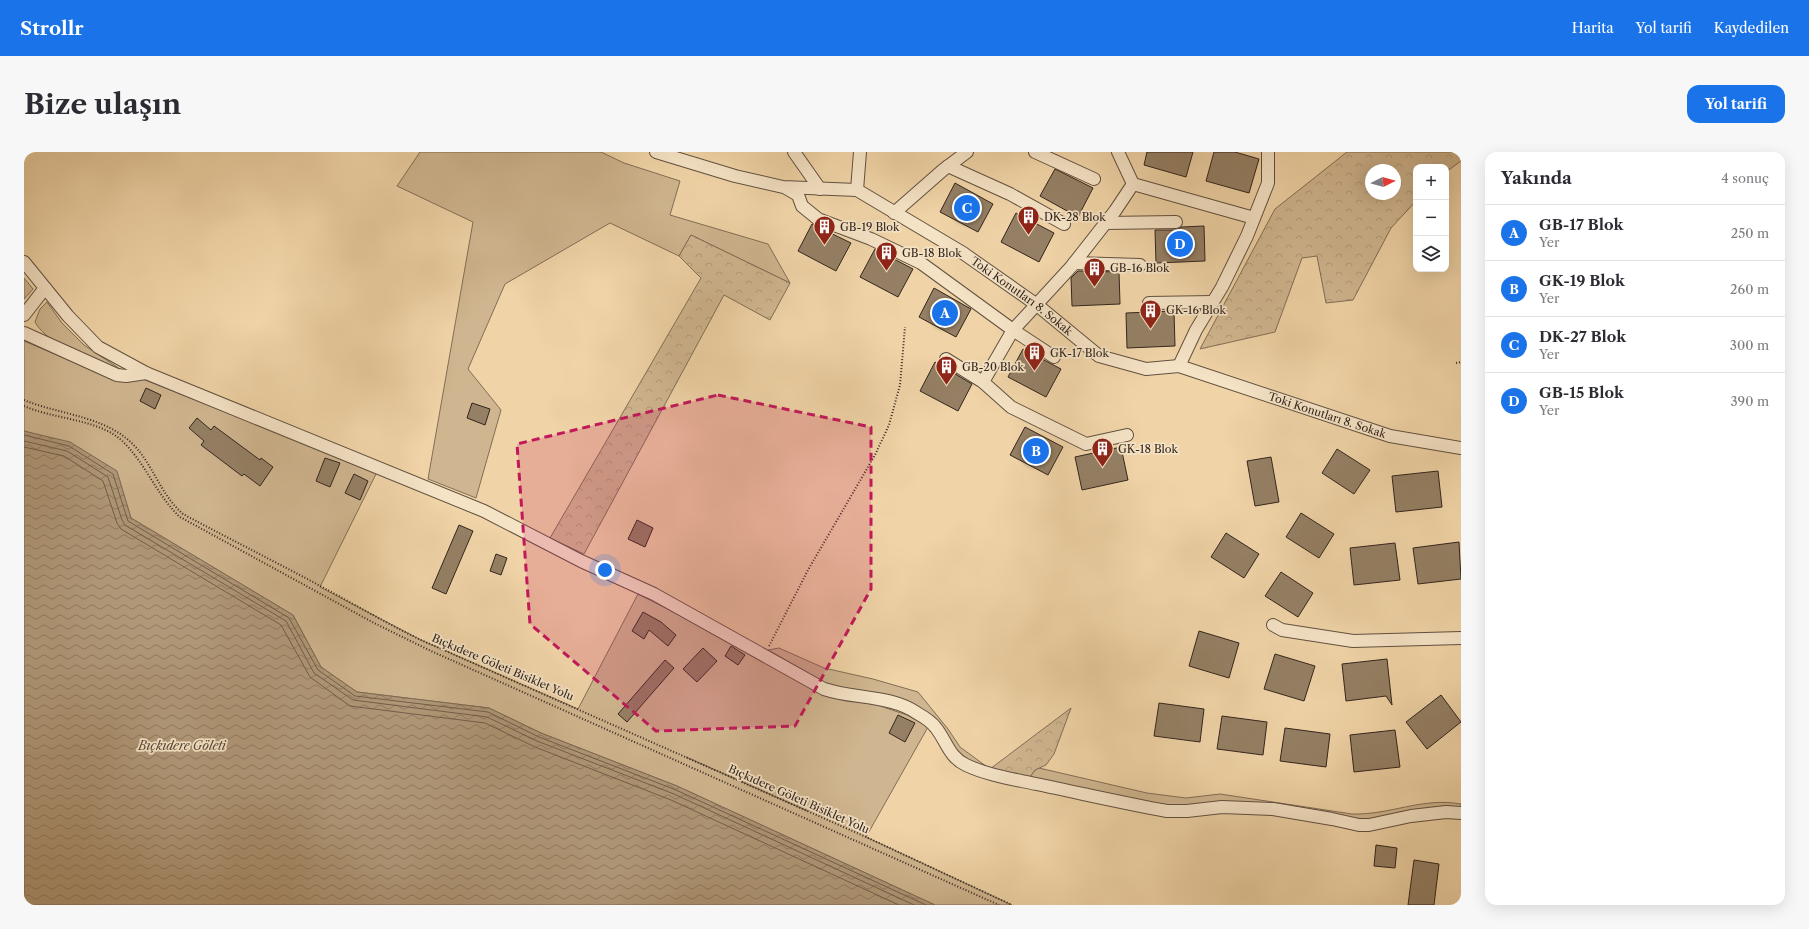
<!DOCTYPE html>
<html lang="tr">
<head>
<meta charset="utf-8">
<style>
  :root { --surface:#fff; --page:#f7f7f7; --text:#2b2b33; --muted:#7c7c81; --line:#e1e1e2; --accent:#1a73e8 }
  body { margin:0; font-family:"Libre Caslon Text",serif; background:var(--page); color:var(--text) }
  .controls { position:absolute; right:12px; top:12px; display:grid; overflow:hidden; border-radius:8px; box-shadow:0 4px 16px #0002 }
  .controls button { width:36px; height:36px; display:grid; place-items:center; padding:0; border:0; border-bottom:1px solid var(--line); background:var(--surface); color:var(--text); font:20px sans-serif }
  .compass { position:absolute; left:1341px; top:12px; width:36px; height:36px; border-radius:50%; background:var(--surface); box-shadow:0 4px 16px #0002; rotate:84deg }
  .you { position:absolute; left:581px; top:418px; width:14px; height:14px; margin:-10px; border:3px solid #fff; border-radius:50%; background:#1a73e8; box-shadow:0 0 0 6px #1a73e833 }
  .badge { display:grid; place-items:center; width:26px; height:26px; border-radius:50%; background:var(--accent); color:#fff; font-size:13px; font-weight:700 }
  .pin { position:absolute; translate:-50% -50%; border:2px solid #fff; box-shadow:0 1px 4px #0006 }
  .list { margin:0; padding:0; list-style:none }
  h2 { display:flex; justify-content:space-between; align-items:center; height:52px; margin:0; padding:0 16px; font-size:17px }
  h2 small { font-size:13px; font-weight:400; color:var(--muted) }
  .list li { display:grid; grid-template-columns:26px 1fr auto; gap:12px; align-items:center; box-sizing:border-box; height:56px; padding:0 16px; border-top:1px solid var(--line) }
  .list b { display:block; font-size:15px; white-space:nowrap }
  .list p { margin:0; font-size:13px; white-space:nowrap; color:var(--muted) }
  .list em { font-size:13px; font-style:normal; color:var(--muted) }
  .icon { flex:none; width:22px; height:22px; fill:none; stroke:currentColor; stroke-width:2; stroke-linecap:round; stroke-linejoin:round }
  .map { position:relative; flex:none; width:1437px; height:753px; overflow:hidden; border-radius:12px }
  header { display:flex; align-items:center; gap:24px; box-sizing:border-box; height:56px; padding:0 20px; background:var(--accent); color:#fff }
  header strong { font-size:19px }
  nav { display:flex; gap:22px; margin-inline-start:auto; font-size:14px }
  .intro { display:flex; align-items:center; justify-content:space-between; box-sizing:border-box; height:96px; padding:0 24px }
  h1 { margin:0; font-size:28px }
  .button { padding:10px 18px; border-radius:12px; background:var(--accent); color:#fff; font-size:14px; font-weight:700 }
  main { display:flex; gap:24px; padding:0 24px }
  aside { flex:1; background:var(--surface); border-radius:12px; box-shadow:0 4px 16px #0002 }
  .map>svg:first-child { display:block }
  .green { fill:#d0b690; stroke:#826e56; fill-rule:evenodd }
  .forest { fill:url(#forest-crowns); stroke:#826e56; fill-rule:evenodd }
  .water { fill:url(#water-waves); stroke:#7e6a54 }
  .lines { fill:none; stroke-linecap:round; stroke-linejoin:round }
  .shore { stroke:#725e4a; stroke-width:1 }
  .building { fill:#958065; stroke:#33251d }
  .minor-casing { stroke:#625140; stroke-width:14 }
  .path { stroke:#33251d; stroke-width:2; stroke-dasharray:1 2; stroke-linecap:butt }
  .minor { stroke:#f5e3c6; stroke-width:12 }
  .marked { fill:#c2185b; fill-opacity:0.2; stroke:#c2185b; stroke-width:3; stroke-dasharray:8 5; stroke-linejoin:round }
  .labels { text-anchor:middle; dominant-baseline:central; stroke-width:3.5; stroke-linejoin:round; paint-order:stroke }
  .poi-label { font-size:11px; fill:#33251d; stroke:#f5e3c6; text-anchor:start }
  .street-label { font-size:11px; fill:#33251d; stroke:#f5e3c6 }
  .water-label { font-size:12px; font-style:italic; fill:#584838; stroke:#f5e3c6 }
</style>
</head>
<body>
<header>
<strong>Strollr</strong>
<nav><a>Harita</a><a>Yol tarifi</a><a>Kaydedilen</a></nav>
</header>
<div class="intro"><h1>Bize ulaşın</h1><a class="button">Yol tarifi</a></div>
<main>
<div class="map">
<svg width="1437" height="753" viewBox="0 0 1437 753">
  <defs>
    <pattern id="forest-crowns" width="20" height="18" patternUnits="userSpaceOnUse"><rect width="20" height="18" fill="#d0b690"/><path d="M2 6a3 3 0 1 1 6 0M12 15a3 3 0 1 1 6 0" fill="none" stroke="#b39c7c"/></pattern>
    <pattern id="water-waves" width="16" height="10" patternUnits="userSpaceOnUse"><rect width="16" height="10" fill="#b09878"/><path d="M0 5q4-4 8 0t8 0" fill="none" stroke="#907c62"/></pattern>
  </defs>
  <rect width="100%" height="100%" fill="#f0d4a7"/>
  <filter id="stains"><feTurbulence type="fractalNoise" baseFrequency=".005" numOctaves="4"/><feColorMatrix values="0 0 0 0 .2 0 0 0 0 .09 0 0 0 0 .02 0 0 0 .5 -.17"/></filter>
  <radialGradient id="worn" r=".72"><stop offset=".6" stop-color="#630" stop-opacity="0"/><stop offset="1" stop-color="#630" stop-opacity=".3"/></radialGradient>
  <path class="green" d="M396,0H577L600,11L656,29L646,63L744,92L766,131L667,83L655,104L586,71L481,132L444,217L477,258L452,346L404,327L449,70L373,34Z
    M0,126L9,137L0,147Z
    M23,150L38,171L60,193L96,217V219C70,208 25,195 11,170L16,157Z
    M0,189L71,219L116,226L353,320L296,435L397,488L554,557L614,442L819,547L853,553L883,563L904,575L842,685L988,753H911L653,634L517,581L465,556L333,540L297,515L269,463L107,366L92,319L14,283L0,279ZM662,605L783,659H784Z
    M755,496L800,516L849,527L894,540L924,577L936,595L966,617L946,610L935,601L911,569L803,532L744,498Z
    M1015,616L1123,641L1162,646L1196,642L1328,662C1367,663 1398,645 1437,652V657L1347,668L1140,653L1006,625L1011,618Z"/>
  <path class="forest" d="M1323,0H1437V9L1422,20V15H1392V49L1367,76L1329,148L1302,151L1293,104L1278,106L1251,180L1176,197L1251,57ZM1347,18H1371V42H1347Z
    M667,83L766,131L746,168L700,143L560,402L526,386L677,126L655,104Z
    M1047,556L1030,602L1022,613L1011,618L1006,625L966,617Z"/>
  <path class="water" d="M0,279L46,290L93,319L107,366L269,463L297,515L333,540L465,556L517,581L653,634L911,753H0Z"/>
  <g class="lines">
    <path class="shore" d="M0,283L45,294L89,322L104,369L265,466L294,518L331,544L464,560L515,585L652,638L902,753
      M0,289L43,299L84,325L98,368L101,373L262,469L290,521L329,548L463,565L513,589L650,642L890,753
      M0,295L40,304L79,329L93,371L97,377L257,473L286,525L326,554L461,571L511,595L647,648L875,753"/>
  </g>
  <path class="building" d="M1123,0H1169L1162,25L1120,13Z
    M1190,0H1211L1235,7L1225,41L1182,29Z
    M1031,17L1069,36L1054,65L1016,44Z
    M931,31L969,52L954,80L916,60Z
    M992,61L1030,81L1015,110L977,90Z
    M788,72L827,91L812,119L774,99Z
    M1180,74L1181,109L1132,111L1131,78H1152L1158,75Z
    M851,97L889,117L874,145L836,125Z
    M1054,119L1095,120L1096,152L1048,154L1047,126Z
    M910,136L947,157L932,185L895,165Z
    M1150,159L1151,194L1103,196L1102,161Z
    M999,197L1037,217L1022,245L984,225Z
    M911,210L948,232L934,259L896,239Z
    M122,236L137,243L131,257L116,249Z
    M448,251L466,257L461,273L443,266Z
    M173,266L187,278L190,274L236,308L237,306L249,315L236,334L220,322L218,324L177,293L180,289L165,276Z
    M1001,275L1039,295L1024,323L986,303Z
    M1097,295L1104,328L1058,338L1051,305Z
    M1313,297L1346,318L1330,342L1298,321Z
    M1247,305L1255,350L1231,354L1223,309Z
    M301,306L316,311L306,335L292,329Z
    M1414,319L1418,355L1372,360L1368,324Z
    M330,322L344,329L336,348L321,341Z
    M1277,361L1310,382L1295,406L1262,385Z
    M613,368L629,376L621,395L604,387Z
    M435,373L449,379L422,442L408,436Z
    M1202,381L1235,402L1220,426L1187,405Z
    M1435,390L1437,427L1394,432L1389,396Z
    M1371,391L1376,428L1330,433L1326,396Z
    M472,402L483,406L477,423L466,419Z
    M1257,420L1289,441L1274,465L1241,444Z
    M619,460L637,470L652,483L644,494L625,478L620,487L608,479Z
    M1175,479L1215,491L1205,526L1165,514Z
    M707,494L721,503L714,513L701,504Z
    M679,496L693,509L673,530L659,517Z
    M1251,502L1291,514L1280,549L1240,537Z
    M1363,507L1368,553L1362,544L1322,549L1318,512Z
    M641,508L650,516L603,570L594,562Z
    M1417,543L1437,570L1403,597L1382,570Z
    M1135,551L1180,557L1176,590L1130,584Z
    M874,563L891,571L881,590L865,581Z
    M1198,564L1243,570L1239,603L1193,597Z
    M1261,576L1306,582L1302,615L1256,609Z
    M1371,578L1376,615L1330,620L1326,583Z
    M1352,693L1373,696L1371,716L1350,714Z
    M1390,708L1415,712L1410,753H1384Z"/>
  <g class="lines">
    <defs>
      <g id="minor">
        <path id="s1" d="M632,0L711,24L759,35L833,38L939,101L1013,153L1075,204L1122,217L1155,214L1366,284L1437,296"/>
        <path d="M770,0L796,37"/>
        <path d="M1011,0L1070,27"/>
        <path d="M1094,0L1109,32L1230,66"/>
        <path d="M924,14L986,42L1040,72"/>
        <path d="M762,36L774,43L778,54L794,67L847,87L897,111L989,178L1030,205"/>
        <path d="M833,38L836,0"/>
        <path d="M870,61L919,18L943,0"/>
        <path d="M1082,71L1152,70"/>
        <path d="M0,110L44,164L74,195L122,221L460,359L557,409L630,442L800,537C830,547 867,543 893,561C900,565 908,570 912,576C923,590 925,605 942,613C963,623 989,627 1012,632C1056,641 1099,651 1143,659H1163L1198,655L1249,657L1308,667L1335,673H1345L1387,664L1422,660L1437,661"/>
        <path d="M1050,111L1116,113"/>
        <path d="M1125,151L1189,150"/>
        <path d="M0,163L21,136"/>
        <path d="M0,181L93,223L102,224L122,221"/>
        <path d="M922,207L959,230L987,255L1062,292L1103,283"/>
        <path d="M1155,214L1172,178L1198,135L1223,84L1244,31V0"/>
        <path d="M959,230L989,178L1047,115L1091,59L1109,32"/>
        <path d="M1249,473L1258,478L1329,489L1437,486"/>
      </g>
    </defs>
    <use href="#minor" class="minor-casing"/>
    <path class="path" d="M1432,211L1437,210
      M0,248C39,264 87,264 115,299C131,319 139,345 159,362C213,391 268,418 322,448C347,462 372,476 397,488L842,685L988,753
      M0,254C29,267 72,267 96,287C121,309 132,343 156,365L350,471L407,499L975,753
      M745,494L784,418L851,303L865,273L876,233L881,175"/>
    <use href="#minor" class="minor"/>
  </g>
  <path class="marked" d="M694,243L847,275V437L771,574L632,579L506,472L493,292Z"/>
  <defs>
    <symbol id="building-pin" viewBox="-11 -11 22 30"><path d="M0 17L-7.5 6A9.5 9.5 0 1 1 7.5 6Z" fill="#8f2418" stroke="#f5e3c6"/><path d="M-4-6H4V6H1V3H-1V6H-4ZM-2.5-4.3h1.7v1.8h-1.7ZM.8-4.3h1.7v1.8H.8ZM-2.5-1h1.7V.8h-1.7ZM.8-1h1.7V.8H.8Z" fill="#fff"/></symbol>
  </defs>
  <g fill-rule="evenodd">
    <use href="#building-pin" x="992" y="52" width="25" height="34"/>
    <use href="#building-pin" x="788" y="62" width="25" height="34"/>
    <use href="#building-pin" x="850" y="88" width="25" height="34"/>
    <use href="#building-pin" x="1058" y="104" width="25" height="34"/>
    <use href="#building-pin" x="1114" y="146" width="25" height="34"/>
    <use href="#building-pin" x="998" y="188" width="25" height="34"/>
    <use href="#building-pin" x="910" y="202" width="25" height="34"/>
    <use href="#building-pin" x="1066" y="284" width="25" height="34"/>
  </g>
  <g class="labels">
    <g class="poi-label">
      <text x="1020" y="65">DK-28 Blok</text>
      <text x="816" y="75">GB-19 Blok</text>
      <text x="878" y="101">GB-18 Blok</text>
      <text x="1086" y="116">GB-16 Blok</text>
      <text x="1142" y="158">GK-16 Blok</text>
      <text x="1026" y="201">GK-17 Blok</text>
      <text x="938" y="215">GB-20 Blok</text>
      <text x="1094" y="297">GK-18 Blok</text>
    </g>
    <g class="street-label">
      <text stroke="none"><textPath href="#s1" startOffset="402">Toki Konutları 8. Sokak</textPath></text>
      <text stroke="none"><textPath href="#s1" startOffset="738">Toki Konutları 8. Sokak</textPath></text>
      <text transform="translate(479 515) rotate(23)">Bıçkıdere Göleti Bisiklet Yolu</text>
      <text transform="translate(775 647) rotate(24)">Bıçkıdere Göleti Bisiklet Yolu</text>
    </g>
    <g class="water-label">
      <text x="158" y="593">Bıçkıdere Göleti</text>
    </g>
  </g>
  <rect width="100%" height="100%" filter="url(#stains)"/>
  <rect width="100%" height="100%" fill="url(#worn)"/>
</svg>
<div class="controls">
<button>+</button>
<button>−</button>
<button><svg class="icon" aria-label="layers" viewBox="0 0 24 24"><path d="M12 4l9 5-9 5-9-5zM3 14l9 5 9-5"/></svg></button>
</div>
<svg class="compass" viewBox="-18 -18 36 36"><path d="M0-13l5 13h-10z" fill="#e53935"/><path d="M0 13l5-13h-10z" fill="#7c7c81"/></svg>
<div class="you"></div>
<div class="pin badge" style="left:921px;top:161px">A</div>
<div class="pin badge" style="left:1012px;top:299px">B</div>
<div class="pin badge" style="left:943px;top:56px">C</div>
<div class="pin badge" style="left:1156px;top:92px">D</div>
</div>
<aside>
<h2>Yakında<small>4 sonuç</small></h2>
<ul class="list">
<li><span class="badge">A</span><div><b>GB-17 Blok</b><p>Yer</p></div><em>250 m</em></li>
<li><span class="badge">B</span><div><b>GK-19 Blok</b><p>Yer</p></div><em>260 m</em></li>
<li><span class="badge">C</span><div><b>DK-27 Blok</b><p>Yer</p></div><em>300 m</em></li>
<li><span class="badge">D</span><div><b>GB-15 Blok</b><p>Yer</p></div><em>390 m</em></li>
</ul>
</aside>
</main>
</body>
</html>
